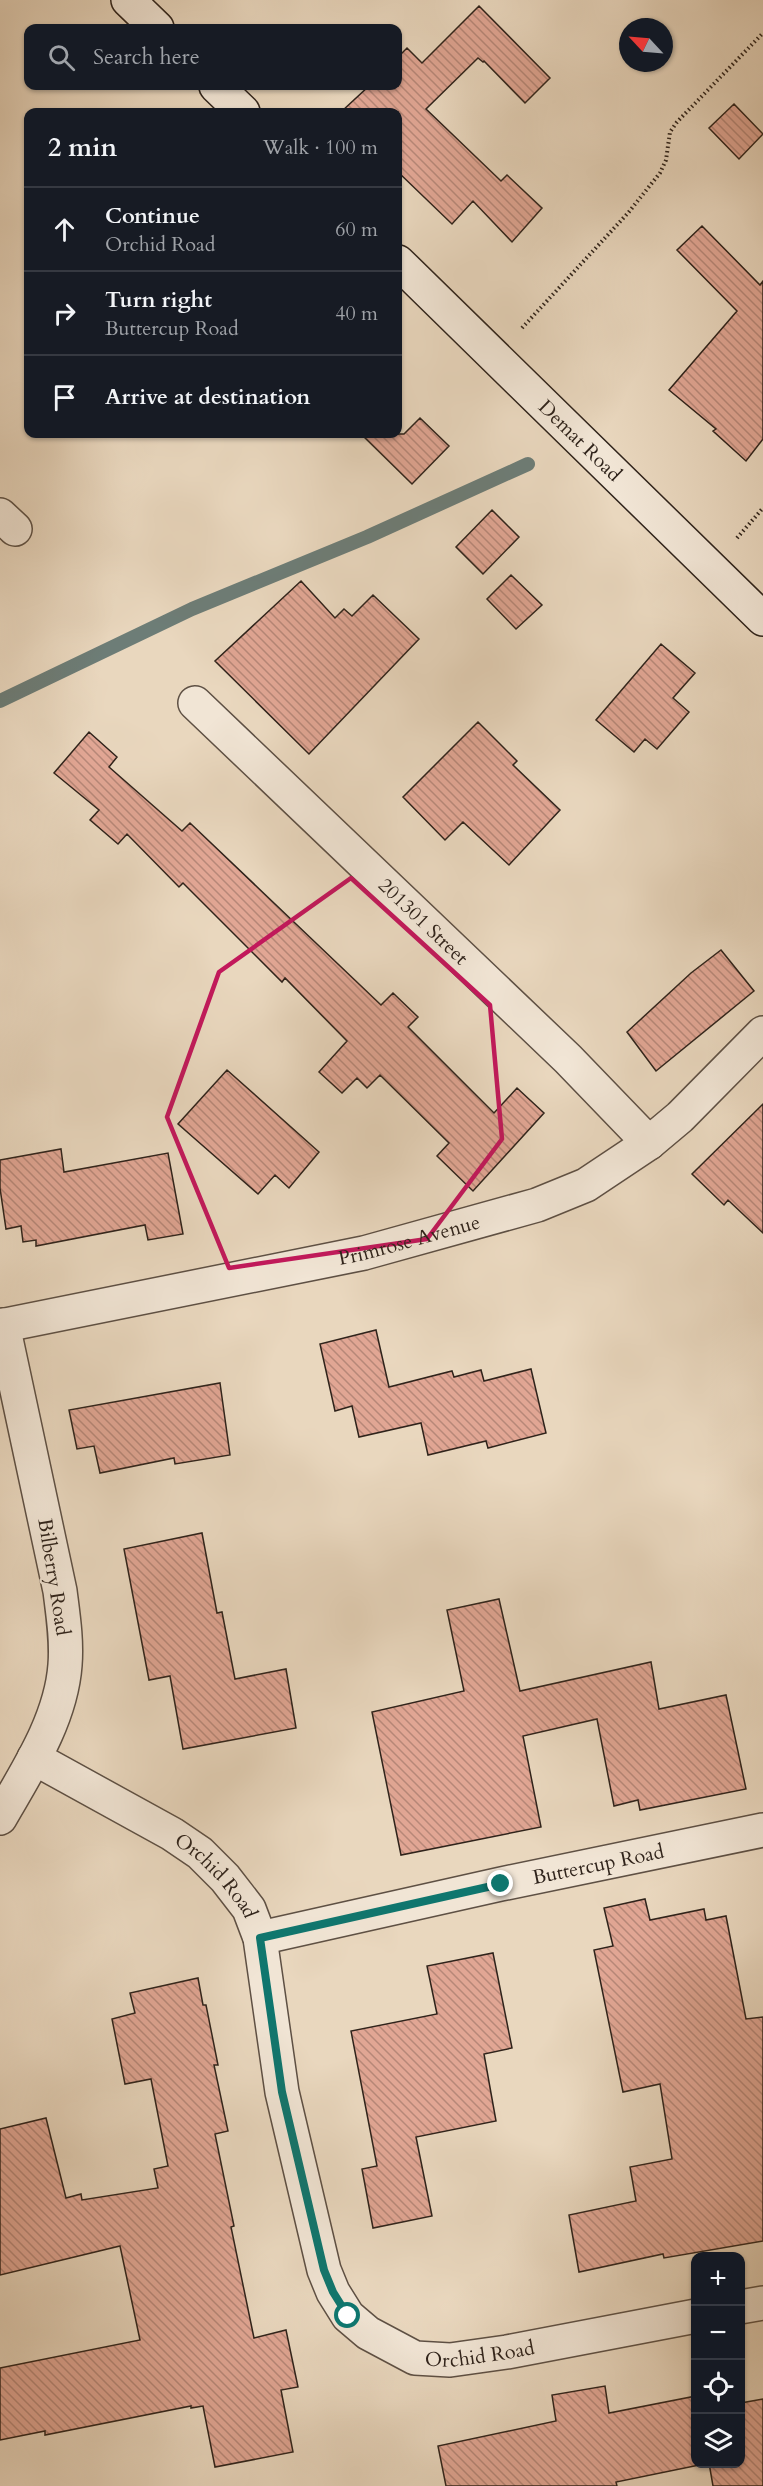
<!DOCTYPE html>
<html lang="en">
<head>
<meta charset="utf-8">
<style>
  :root { --surface:#171b24; --page:#242831; --text:#f1f3f6; --muted:#9ea1a6; --line:#363941 }
  body { margin:0; font-family:Cardo,serif; background:var(--page); color:var(--text) }
  .controls { position:absolute; right:18px; bottom:18px; display:grid; overflow:hidden; border-radius:12px; box-shadow:0 2px 4px #0004 }
  .controls button { width:54px; height:54px; display:grid; place-items:center; padding:0; border:0; border-bottom:2px solid var(--line); background:var(--surface); color:var(--text); font:30px sans-serif }
  .compass { position:absolute; left:619px; top:18px; width:54px; height:54px; border-radius:50%; background:var(--surface); box-shadow:0 2px 4px #0004; rotate:296deg }
  .stop { position:absolute; width:18px; height:18px; margin:-14px; border:4px solid #0f766e; border-radius:50%; background:#fff }
  .stop.end { background:#0f766e; border-color:#fff; box-shadow:0 2px 6px #0008 }
  .list { margin:0; padding:0; list-style:none }
  h2 { display:flex; justify-content:space-between; align-items:center; height:78px; margin:0; padding:0 24px; font-size:26px }
  h2 small { font-size:20px; font-weight:400; color:var(--muted) }
  .list li { display:grid; grid-template-columns:39px 1fr auto; gap:18px; align-items:center; box-sizing:border-box; height:84px; padding:0 24px; border-top:2px solid var(--line) }
  .list b { display:block; font-size:22px; white-space:nowrap }
  .list p { margin:0; font-size:20px; white-space:nowrap; color:var(--muted) }
  .list em { font-size:20px; font-style:normal; color:var(--muted) }
  .icon { flex:none; width:33px; height:33px; fill:none; stroke:currentColor; stroke-width:2; stroke-linecap:round; stroke-linejoin:round }
  .map { position:relative; flex:none; width:763px; height:2486px; overflow:hidden }
  .search { position:absolute; background:var(--surface); box-shadow:0 2px 4px #0004; left:24px; top:24px; width:378px; height:66px; display:flex; align-items:center; gap:15px; box-sizing:border-box; padding:0 21px; border-radius:12px; color:var(--muted); font-size:22px }
  .panel { position:absolute; background:var(--surface); box-shadow:0 2px 4px #0004; left:24px; top:108px; width:378px; height:330px; border-radius:12px }
  .map>svg:first-child { display:block }
  .lines { fill:none; stroke-linecap:round; stroke-linejoin:round }
  .stream { stroke:#6d7d77; stroke-width:14 }
  .building { fill:url(#building-back-hatch); stroke:#2f231b; stroke-width:1.5 }
  .street-casing { stroke:#5e5044; stroke-width:36 }
  .secondary-casing { stroke:#2f231b; stroke-width:36 }
  .path { stroke:#2f231b; stroke-width:4; stroke-dasharray:1.5 3; stroke-linecap:butt }
  .street { stroke:#f1e5d5; stroke-width:33 }
  .secondary { stroke:#f1e5d5; stroke-width:33 }
  .route { stroke:#0f766e; stroke-width:8 }
  .marked { fill:none; stroke:#c2185b; stroke-width:4.5; stroke-linejoin:round }
  .labels { text-anchor:middle; dominant-baseline:central; stroke-width:4.5; stroke-linejoin:round; paint-order:stroke }
  .street-label { font-size:20px; fill:#2f231b; stroke:#f1e5d5 }
</style>
</head>
<body>
<div class="map">
<svg width="763" height="2486" viewBox="0 0 763 2486">
  <defs>
    <pattern id="building-back-hatch" width="6" height="6" patternUnits="userSpaceOnUse" patternTransform="scale(1.5)"><rect width="6" height="6" fill="#e1a694"/><path d="M-1 5l2 2M0 0l6 6M5-1l2 2" fill="none" stroke="#b78778"/></pattern>
  </defs>
  <rect width="100%" height="100%" fill="#e9d7be"/>
  <filter id="stains"><feTurbulence type="fractalNoise" baseFrequency=".00333" numOctaves="4"/><feColorMatrix values="0 0 0 0 .2 0 0 0 0 .09 0 0 0 0 .02 0 0 0 .5 -.17"/></filter>
  <radialGradient id="worn" r=".72"><stop offset=".6" stop-color="#630" stop-opacity="0"/><stop offset="1" stop-color="#630" stop-opacity=".3"/></radialGradient>
  <g class="lines">
    <path class="stream" d="M0,701L192,609L367,537L528,464"/>
  </g>
  <path class="building" d="M479,6L550,78L525,103L484,61L483,62L478,58L426,109L501,181L507,175L542,208L512,242L473,201L452,224L398,172V112H341L369,86H398V57L407,48L422,63Z
    M734,104L763,134L739,159L709,128Z
    M702,226L760,285L763,281V439L746,461L713,431L716,429L669,390L737,311L677,250Z
    M420,418L449,446L412,484L361,434H404Z
    M492,510L519,537L483,574L456,547Z
    M511,575L542,605L516,629L487,599Z
    M301,581L335,618L344,609L352,616L373,595L419,639L309,754L215,661Z
    M661,644L695,673L673,698L689,712L657,749L645,739L634,752L596,720Z
    M478,722L517,761L513,765L560,810L509,865L463,822L445,840L403,797Z
    M89,732L117,757L109,767L182,831L190,823L381,1005L393,993L418,1017L408,1027L494,1113L517,1088L544,1113L473,1191L437,1156L449,1143L380,1075L367,1088L357,1078L342,1093L319,1072L347,1041L285,978L282,982L183,883L179,887L127,834L118,844L90,820L99,810L54,773Z
    M721,950L754,991L656,1071L627,1032L691,973Z
    M227,1070L319,1152L289,1188L275,1175L258,1194L178,1124Z
    M763,1104V1233L728,1200L724,1205L692,1174Z
    M61,1149L64,1172L168,1153L183,1234L148,1240L145,1225L36,1246V1240L23,1242L21,1226L6,1229L0,1188V1160Z
    M376,1330L389,1387L452,1371L454,1377L481,1370L484,1381L531,1369L546,1433L488,1448L486,1441L428,1455L421,1423L359,1437L352,1406L335,1411L320,1344Z
    M220,1383L230,1455L175,1464L174,1458L100,1473L94,1446L77,1449L69,1410Z
    M202,1533L217,1613L222,1612L235,1679L286,1669L296,1728L183,1749L170,1676L149,1680L124,1549Z
    M499,1599L520,1691L651,1662L659,1709L726,1695L746,1789L640,1810L638,1800L614,1806L597,1719L523,1736L541,1827L401,1855L372,1712L464,1691L447,1610Z
    M645,1899L650,1920L704,1909L706,1920L726,1916L746,2019L763,2017V2241L664,2258L663,2254L579,2272L569,2215L636,2201L630,2167L672,2159L660,2084L623,2092L594,1950L613,1946L604,1908Z
    M493,1953L512,2048L484,2054L496,2121L416,2137L432,2216L373,2228L362,2169L377,2166L351,2031L437,2014L427,1966Z
    M198,1978L203,2005H206L218,2065H214L228,2131L215,2134L234,2226L231,2227L254,2338L286,2330L298,2387L281,2390L293,2452L215,2467L203,2406L191,2408V2406L45,2435V2431L0,2440V2368L140,2340L120,2246L0,2275V2129L46,2118L66,2198L81,2194L82,2200L158,2188L154,2169L168,2166L151,2079L125,2084L112,2019L135,2013L130,1993Z
    M605,2386L609,2413L696,2396V2463H709L616,2482L617,2486H446L438,2446L556,2421L552,2395Z
    M763,2399V2486H713L709,2463H741V2403Z"/>
  <g class="lines">
    <defs>
      <g id="street">
        <path d="M0,515L15,529"/>
        <path id="s1" d="M195,703L568,1059L649,1143"/>
        <path id="s2" d="M0,1326L364,1253L537,1205L586,1185L649,1143L680,1117L763,1033"/>
        <path id="s3" d="M34,1758L172,1834L200,1853L225,1878L249,1909L260,1938L282,2092L324,2270L333,2292L348,2316L368,2333L415,2358L450,2360L507,2352L696,2316"/>
        <path d="M0,1818C27,1771 61,1720 65,1665C67,1640 63,1615 60,1591L3,1325"/>
        <path id="s4" d="M260,1938L501,1884L763,1830"/>
        <path d="M740,2307L763,2303"/>
      </g>
      <g id="secondary">
        <path d="M128,0L157,28"/>
        <path d="M216,86L243,112"/>
        <path id="s5" d="M398,262L763,619"/>
      </g>
    </defs>
    <use href="#street" class="street-casing"/>
    <use href="#secondary" class="secondary-casing"/>
    <path class="path" d="M522,328L628,213L660,173L666,160L670,132L677,122L763,33
      M737,538L763,508"/>
    <use href="#street" class="street"/>
    <use href="#secondary" class="secondary"/>
  </g>
  <g class="lines">
    <path class="route" d="M348,2316L333,2292L324,2270L282,2092L260,1938L501,1884"/>
  </g>
  <path class="marked" d="M351,878L490,1005L502,1139L427,1239L229,1268L167,1117L219,972Z"/>
  <g class="labels">
    <g class="street-label">
      <text stroke="none"><textPath href="#s5" startOffset="255">Demat Road</textPath></text>
      <text stroke="none"><textPath href="#s1" startOffset="316">201301 Street</textPath></text>
      <text stroke="none"><textPath href="#s2" startOffset="418">Primrose Avenue</textPath></text>
      <text transform="translate(54 1577) rotate(81)">Bilberry Road</text>
      <text stroke="none"><textPath href="#s4" startOffset="346">Buttercup Road</textPath></text>
      <text stroke="none"><textPath href="#s3" startOffset="219">Orchid Road</textPath></text>
      <text stroke="none"><textPath href="#s3" startOffset="832">Orchid Road</textPath></text>
    </g>
  </g>
  <rect width="100%" height="100%" filter="url(#stains)"/>
  <rect width="100%" height="100%" fill="url(#worn)"/>
</svg>
<div class="controls">
<button>+</button>
<button>−</button>
<button><svg class="icon" aria-label="locate" viewBox="0 0 24 24"><circle cx="12" cy="12" r="6"/><path d="M12 2v4M12 18v4M2 12h4M18 12h4"/></svg></button>
<button><svg class="icon" aria-label="layers" viewBox="0 0 24 24"><path d="M12 4l9 5-9 5-9-5zM3 14l9 5 9-5"/></svg></button>
</div>
<svg class="compass" viewBox="-18 -18 36 36"><path d="M0-13l5 13h-10z" fill="#e53935"/><path d="M0 13l5-13h-10z" fill="#9ea1a6"/></svg>
<div class="stop" style="left:348px;top:2316px"></div>
<div class="stop end" style="left:501px;top:1884px"></div>
<div class="search"><svg class="icon" aria-label="search" viewBox="0 0 24 24"><circle cx="10" cy="10" r="6"/><path d="M15 15l6 6"/></svg>Search here</div>
<section class="panel">
<h2>2 min<small>Walk · 100 m</small></h2>
<ul class="list">
<li><svg class="icon" aria-label="ahead" viewBox="0 0 24 24"><path d="M12 20V5M6 11l6-6 6 6"/></svg><div><b>Continue</b><p>Orchid Road</p></div><em>60 m</em></li>
<li><svg class="icon" aria-label="right" viewBox="0 0 24 24"><path d="M7 20v-9h11M14 6l5 5-5 5"/></svg><div><b>Turn right</b><p>Buttercup Road</p></div><em>40 m</em></li>
<li><svg class="icon" aria-label="arrive" viewBox="0 0 24 24"><path d="M6 21V4h12l-3 4 3 4H6"/></svg><div><b>Arrive at destination</b></div></li>
</ul>
</section>
</div>
</body>
</html>
